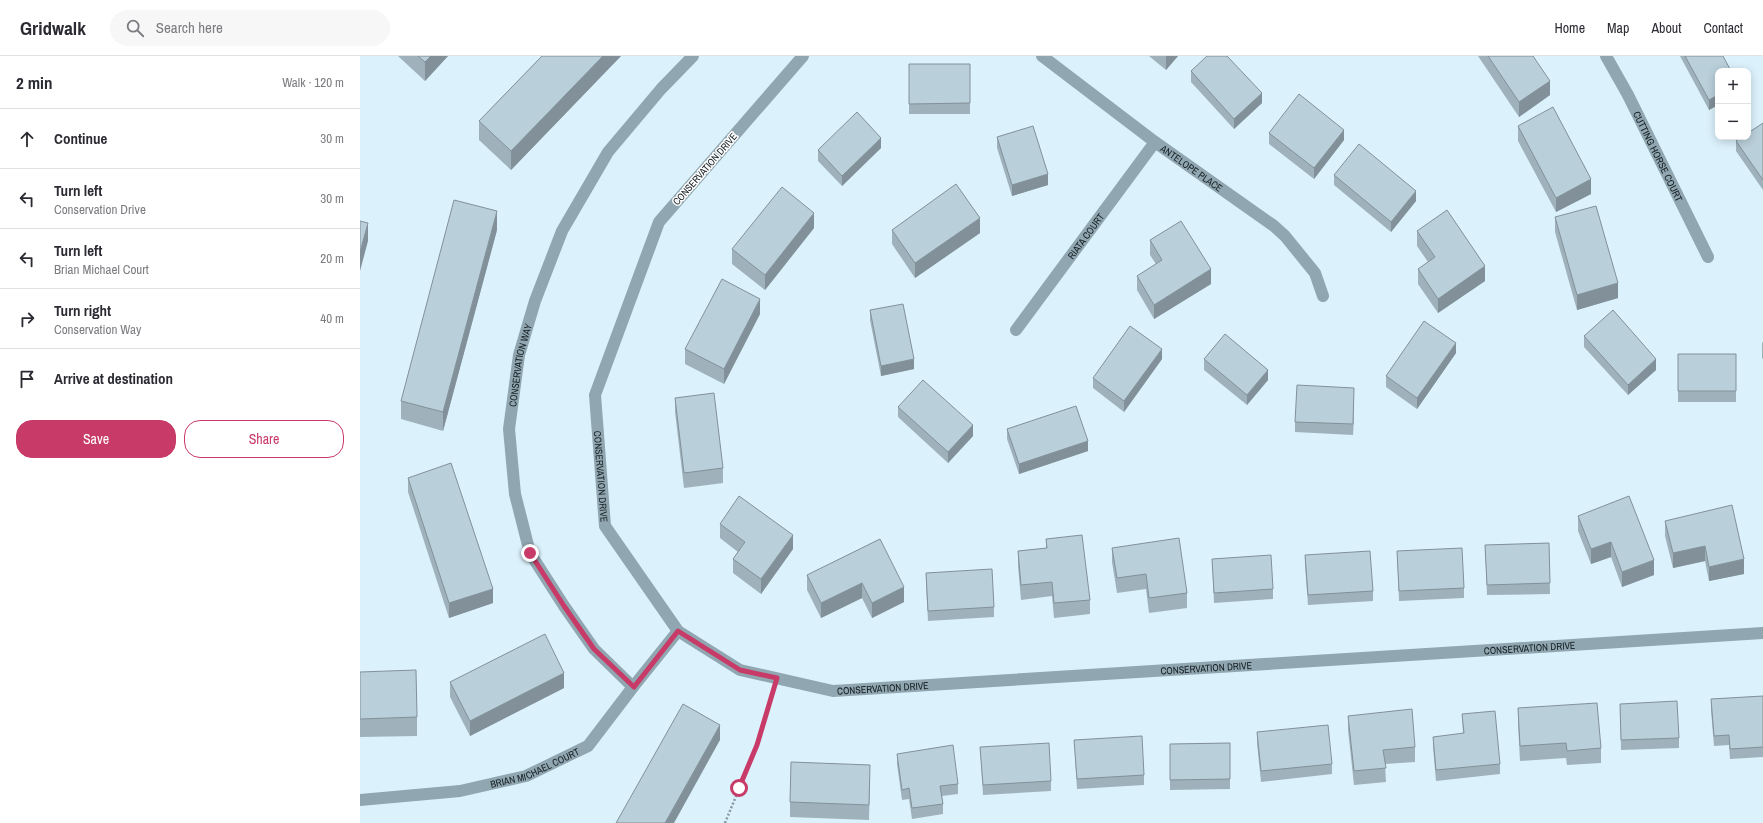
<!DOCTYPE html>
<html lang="en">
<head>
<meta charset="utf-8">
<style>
  :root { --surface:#fff; --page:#f7f7f7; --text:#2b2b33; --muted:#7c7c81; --line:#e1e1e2; --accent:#c83a67 }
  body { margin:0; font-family:"Archivo Narrow",sans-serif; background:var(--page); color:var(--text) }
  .controls { position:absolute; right:12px; top:12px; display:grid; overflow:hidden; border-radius:8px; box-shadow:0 2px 10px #0003 }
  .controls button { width:36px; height:36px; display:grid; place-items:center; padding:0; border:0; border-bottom:1px solid var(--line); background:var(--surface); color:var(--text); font:20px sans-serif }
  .stop { position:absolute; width:12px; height:12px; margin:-9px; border:3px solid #c83a67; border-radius:50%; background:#fff }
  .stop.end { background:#c83a67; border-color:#fff; box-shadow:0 1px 4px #0008 }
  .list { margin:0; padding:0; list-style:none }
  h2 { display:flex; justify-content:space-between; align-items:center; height:52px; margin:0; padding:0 16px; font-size:17px }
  h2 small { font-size:13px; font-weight:400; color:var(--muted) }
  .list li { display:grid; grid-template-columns:26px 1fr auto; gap:12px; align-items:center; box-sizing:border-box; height:60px; padding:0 16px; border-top:1px solid var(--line) }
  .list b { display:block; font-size:15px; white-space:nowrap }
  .list p { margin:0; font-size:13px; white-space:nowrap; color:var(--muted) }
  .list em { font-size:13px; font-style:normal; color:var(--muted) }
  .actions { display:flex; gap:8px; padding:12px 16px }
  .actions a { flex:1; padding:9px 0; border:1px solid var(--accent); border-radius:16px; text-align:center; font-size:14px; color:var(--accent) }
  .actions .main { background:var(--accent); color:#fff }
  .icon { flex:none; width:22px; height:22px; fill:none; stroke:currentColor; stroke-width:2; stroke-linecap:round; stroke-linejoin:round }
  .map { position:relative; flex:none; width:1403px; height:767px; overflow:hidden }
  header { display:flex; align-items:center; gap:24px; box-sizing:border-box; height:56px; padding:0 20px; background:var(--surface); border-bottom:1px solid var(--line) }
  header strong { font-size:19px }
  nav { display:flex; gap:22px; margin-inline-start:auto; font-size:14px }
  .search { width:280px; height:36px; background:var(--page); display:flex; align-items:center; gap:10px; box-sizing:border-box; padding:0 14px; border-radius:22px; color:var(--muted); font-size:15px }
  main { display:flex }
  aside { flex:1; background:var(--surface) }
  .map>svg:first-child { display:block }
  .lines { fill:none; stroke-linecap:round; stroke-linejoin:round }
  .path { stroke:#86969e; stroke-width:2.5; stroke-dasharray:2 2; stroke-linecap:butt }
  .lane { stroke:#90a6b0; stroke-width:12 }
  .street { stroke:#90a6b0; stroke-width:12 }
  .wall { fill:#9fb2bb }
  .shaded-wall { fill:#829199 }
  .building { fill:#b9cfda; stroke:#829199 }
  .route { stroke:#c83a67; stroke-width:5 }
  .labels { text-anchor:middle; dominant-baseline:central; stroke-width:3; stroke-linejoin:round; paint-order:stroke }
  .street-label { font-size:10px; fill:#151e22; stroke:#fff }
</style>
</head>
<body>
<header>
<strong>Gridwalk</strong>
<div class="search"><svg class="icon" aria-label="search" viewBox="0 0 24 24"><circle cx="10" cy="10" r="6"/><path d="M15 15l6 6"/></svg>Search here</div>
<nav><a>Home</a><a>Map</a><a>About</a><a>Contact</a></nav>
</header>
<main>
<aside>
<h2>2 min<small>Walk · 120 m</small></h2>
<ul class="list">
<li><svg class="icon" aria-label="ahead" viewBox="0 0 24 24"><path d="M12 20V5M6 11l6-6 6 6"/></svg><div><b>Continue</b></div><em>30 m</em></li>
<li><svg class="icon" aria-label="left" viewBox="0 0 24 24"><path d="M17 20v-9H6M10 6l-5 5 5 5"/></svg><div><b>Turn left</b><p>Conservation Drive</p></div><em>30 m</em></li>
<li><svg class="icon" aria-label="left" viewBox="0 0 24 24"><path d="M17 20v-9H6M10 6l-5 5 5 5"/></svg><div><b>Turn left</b><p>Brian Michael Court</p></div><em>20 m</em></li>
<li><svg class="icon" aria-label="right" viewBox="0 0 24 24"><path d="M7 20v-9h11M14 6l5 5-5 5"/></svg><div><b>Turn right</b><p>Conservation Way</p></div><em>40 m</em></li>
<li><svg class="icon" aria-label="arrive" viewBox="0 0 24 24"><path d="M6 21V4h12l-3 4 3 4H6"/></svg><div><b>Arrive at destination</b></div></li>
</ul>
<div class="actions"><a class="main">Save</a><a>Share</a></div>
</aside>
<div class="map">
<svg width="1403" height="767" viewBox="0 0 1403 767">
  <rect width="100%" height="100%" fill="#dbf1fc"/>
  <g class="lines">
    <path class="path" d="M365,767L397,689L412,640"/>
    <path class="lane" d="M273,631L318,575"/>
    <g class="street">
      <path id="s1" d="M443,0L299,166L235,339L245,470L318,575L380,614L473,635L1403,577"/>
      <path id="s2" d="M682,0L795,86L914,170L925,180L955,217L963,240"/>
      <path id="s3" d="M1246,0L1268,39L1348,201"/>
      <path id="s4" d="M656,274L795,86"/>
      <path id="s5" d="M0,744L100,735L166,720L228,690L273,631L234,593L204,550L170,497L155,438L149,373L159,299L175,245L202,175L248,96L301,33L333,0"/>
    </g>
  </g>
  <path class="wall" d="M38,0H88L65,25Z
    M182,0H261L151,114L119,84V65Z
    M789,0H818L806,14Z
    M1118,0H1173L1190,39L1159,61Z
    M1320,0H1363L1358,15V49L1349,54Z
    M549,8H610V58H549Z
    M831,15L902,47L874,73L831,26Z
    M1403,67V134L1376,95V85Z
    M1158,70L1231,138L1196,156L1158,85Z
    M909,77L984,84L954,123L909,88Z
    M637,81L688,129L652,140L637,92Z
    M521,92L482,130L458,105V94Z
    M974,119L1056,145L1031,176L974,129Z
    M1195,161L1258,242L1217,254L1195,176Z
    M454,172L405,234L372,208V193Z
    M137,174L83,375L41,363V345Z
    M532,174L620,177L555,222L532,188Z
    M1057,175L1125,225L1078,257L1058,228V213L1068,206L1057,190Z
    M790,184L851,228L794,263L777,234V220L796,208L790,199Z
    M510,254L554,313L521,320L510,264Z
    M400,258L364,328L325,308V293Z
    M1224,280L1296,314L1268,339L1224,291Z
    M1403,286V303L1402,302V287Z
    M1096,297L1057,353L1026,331V320Z
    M1318,298H1376V346H1318Z
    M802,303L764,356L733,332V322Z
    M844,303L908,324L887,349L844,314Z
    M315,342L363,412V427L324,432L315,356Z
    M994,342L993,379L935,376V366Z
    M538,351L613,380L588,407L538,361Z
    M647,373L728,395L659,418L647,383Z
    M48,422L133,547L89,562L48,436Z
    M1218,460L1294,519L1262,531L1251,501L1231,508L1218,475Z
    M1305,465L1384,518L1349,525L1345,505L1313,512L1305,480Z
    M360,468L433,493L401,538L373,517V503L378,496L360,482Z
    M520,483L544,546L512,562L502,542L461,562L447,534V519Z
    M686,483L730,544V558L694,562L692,540L661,544L658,510V495L686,492Z
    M1189,487L1190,538L1127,539L1125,489Z
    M752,492L827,537V552L789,557L786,533L757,537L752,506Z
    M1037,495L1104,532V542L1039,545Z
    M945,499L1013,535V545L948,549L945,509Z
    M852,503L913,533V543L854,547Z
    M566,517L634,551V561L568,565L566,527Z
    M0,616L57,661V680L0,681Z
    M90,626L204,632L110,680L90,641Z
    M1403,640V701L1370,703L1369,689L1354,690L1351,654V643Z
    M1260,648L1319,682V692L1261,694Z
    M1158,652L1241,692V707L1207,709L1206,702L1160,705L1158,667Z
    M1102,658L1140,708V718L1076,725L1073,691V681L1103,678Z
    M988,660L1055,691V706L1025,708L1026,726L994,729L988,674Z
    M897,676L972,708V718L901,726L897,687Z
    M714,684L784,719V729L717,733Z
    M870,687V733L810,734V688Z
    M620,691L691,725V735L623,739Z
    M537,698L598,728V738L582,740L583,748V758L552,763L549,743L542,744L537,708Z
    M510,724L509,764L430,761V746Z"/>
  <path class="shaded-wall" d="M71,0H88L65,25V6Z
    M243,0H261L151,114V95Z
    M806,0H818L806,14Z
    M1190,25V39L1159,61V46Z
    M902,37V47L874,73V63Z
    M1358,39V49L1349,54V44Z
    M984,74V84L954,123V112Z
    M521,82V92L482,130V120Z
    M688,118V129L652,140V129Z
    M1231,123V138L1196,156V142Z
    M1056,135V145L1031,176V166Z
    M137,155V174L83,375V356Z
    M454,157V172L405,234V219Z
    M620,162V177L555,222V207Z
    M8,167V185L0,215V196Z
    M1125,210V225L1078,257V243Z
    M851,213V228L794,263V249Z
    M1258,227V242L1217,254V239Z
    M400,243V258L364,328V313Z
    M1096,287V297L1057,353V342Z
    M802,293V303L764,356V345Z
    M554,303V313L521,320V310Z
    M1296,303V314L1268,339V329Z
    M908,314V324L887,349V339Z
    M994,332V342L993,379V368Z
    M613,369V380L588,407V396Z
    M728,385V395L659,418V408Z
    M433,479V493L401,538V523Z
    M1251,486V501L1231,508V493Z
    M1345,490V505L1313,512V497Z
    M1384,503V518L1349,525V511Z
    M1294,504V519L1262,531V516Z
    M502,527V542L461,562V547Z
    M544,531V546L512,562V547Z
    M133,533V547L89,562V547Z
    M204,617V632L110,680V665Z
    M360,669V684L314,767H305Z"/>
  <path class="building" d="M58,0H71L65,6Z
    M182,0H243L151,95L119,65Z
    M847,0H867L902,37L874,63L831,15Z
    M1128,0H1173L1190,25L1159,46Z
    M1325,0H1363L1371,15H1358V39L1349,44Z
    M549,8H610V47L549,48Z
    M939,38L984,74L954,112L909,77Z
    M1193,51L1231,123L1196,142L1158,70Z
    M497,56L521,82L482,120L458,94Z
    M1403,67V124L1376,85L1382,81H1388V77Z
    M673,70L688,118L652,129L637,81Z
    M999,88L1056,135L1031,166L974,119Z
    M596,128L620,162L555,207L532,174Z
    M422,131L454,157L405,219L372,193Z
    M94,144L137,155L83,356L41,345Z
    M1236,150L1258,227L1217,239L1195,161Z
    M1087,154L1125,210L1078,243L1058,213L1075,201L1057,175Z
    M0,165L8,167L0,196Z
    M821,165L851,213L794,249L777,220L802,204L790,184Z
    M362,223L400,243L364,313L325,293Z
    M543,248L554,303L521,310L510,254Z
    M1253,254L1296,303L1268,329L1224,280Z
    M1064,265L1096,287L1057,342L1026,320Z
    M770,270L802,293L764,345L733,322Z
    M865,278L908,314L887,339L844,303Z
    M1318,298H1376V335H1318Z
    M563,324L613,369L588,396L538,351Z
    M937,329L994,332L993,368L935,366Z
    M354,337L363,412L324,417L315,342Z
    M716,350L728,385L659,408L647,373Z
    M91,407L133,533L89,547L48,422Z
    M379,440L433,479L401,523L373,503L385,486L360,468Z
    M1269,440L1294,504L1262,516L1251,486L1231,493L1218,460Z
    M1372,449L1384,503L1349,511L1345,490L1313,497L1305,465Z
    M722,479L730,544L694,547L692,526L661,529L658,495L687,492L686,483Z
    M819,482L827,537L789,542L786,518L757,522L752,492Z
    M520,483L544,531L512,547L502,527L461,547L447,519Z
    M1189,487L1190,527L1127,529L1125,489Z
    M1102,492L1104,532L1039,535L1037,495Z
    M1010,495L1013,535L948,539L945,499Z
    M911,499L913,533L854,537L852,503Z
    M632,513L634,551L568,555L566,517Z
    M185,578L204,617L110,665L90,626Z
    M56,614L57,661L0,663V616Z
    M1403,640V691L1370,693L1369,679L1354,680L1351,643Z
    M1317,645L1319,682L1261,684L1260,648Z
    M1237,647L1241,692L1207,695L1206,687L1160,690L1158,652Z
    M323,648L360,669L305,767H256Z
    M1052,653L1055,691L1023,694L1026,712L994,715L988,660Z
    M1135,655L1140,708L1076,714L1073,681L1104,677L1102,658Z
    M968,669L972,708L901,715L897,676Z
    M782,680L784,719L717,723L714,684Z
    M689,687L691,725L623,729L620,691Z
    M870,687V723L810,724V688Z
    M593,689L598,728L580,730L583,748L552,752L549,732L542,734L537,698Z
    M431,706L510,709L509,749L430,746Z"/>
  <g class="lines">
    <path class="route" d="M170,497L204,550L234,593L274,631L318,575L380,614L417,622L397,689L379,732"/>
  </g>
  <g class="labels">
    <g class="street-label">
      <text stroke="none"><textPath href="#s3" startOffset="113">CUTTING HORSE COURT</textPath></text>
      <text stroke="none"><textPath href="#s2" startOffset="187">ANTELOPE PLACE</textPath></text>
      <text transform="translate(345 113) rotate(-49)">CONSERVATION DRIVE</text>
      <text stroke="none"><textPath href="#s4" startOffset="117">RIATA COURT</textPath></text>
      <text stroke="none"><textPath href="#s5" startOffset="672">CONSERVATION WAY</textPath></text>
      <text stroke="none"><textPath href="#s1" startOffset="486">CONSERVATION DRIVE</textPath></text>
      <text stroke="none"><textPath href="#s1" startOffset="1530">CONSERVATION DRIVE</textPath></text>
      <text stroke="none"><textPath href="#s1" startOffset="1206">CONSERVATION DRIVE</textPath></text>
      <text stroke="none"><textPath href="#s1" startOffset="882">CONSERVATION DRIVE</textPath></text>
      <text stroke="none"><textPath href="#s5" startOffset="179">BRIAN MICHAEL COURT</textPath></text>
    </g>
  </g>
</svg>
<div class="controls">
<button>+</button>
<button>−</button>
</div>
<div class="stop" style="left:379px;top:732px"></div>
<div class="stop end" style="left:170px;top:497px"></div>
</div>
</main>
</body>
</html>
